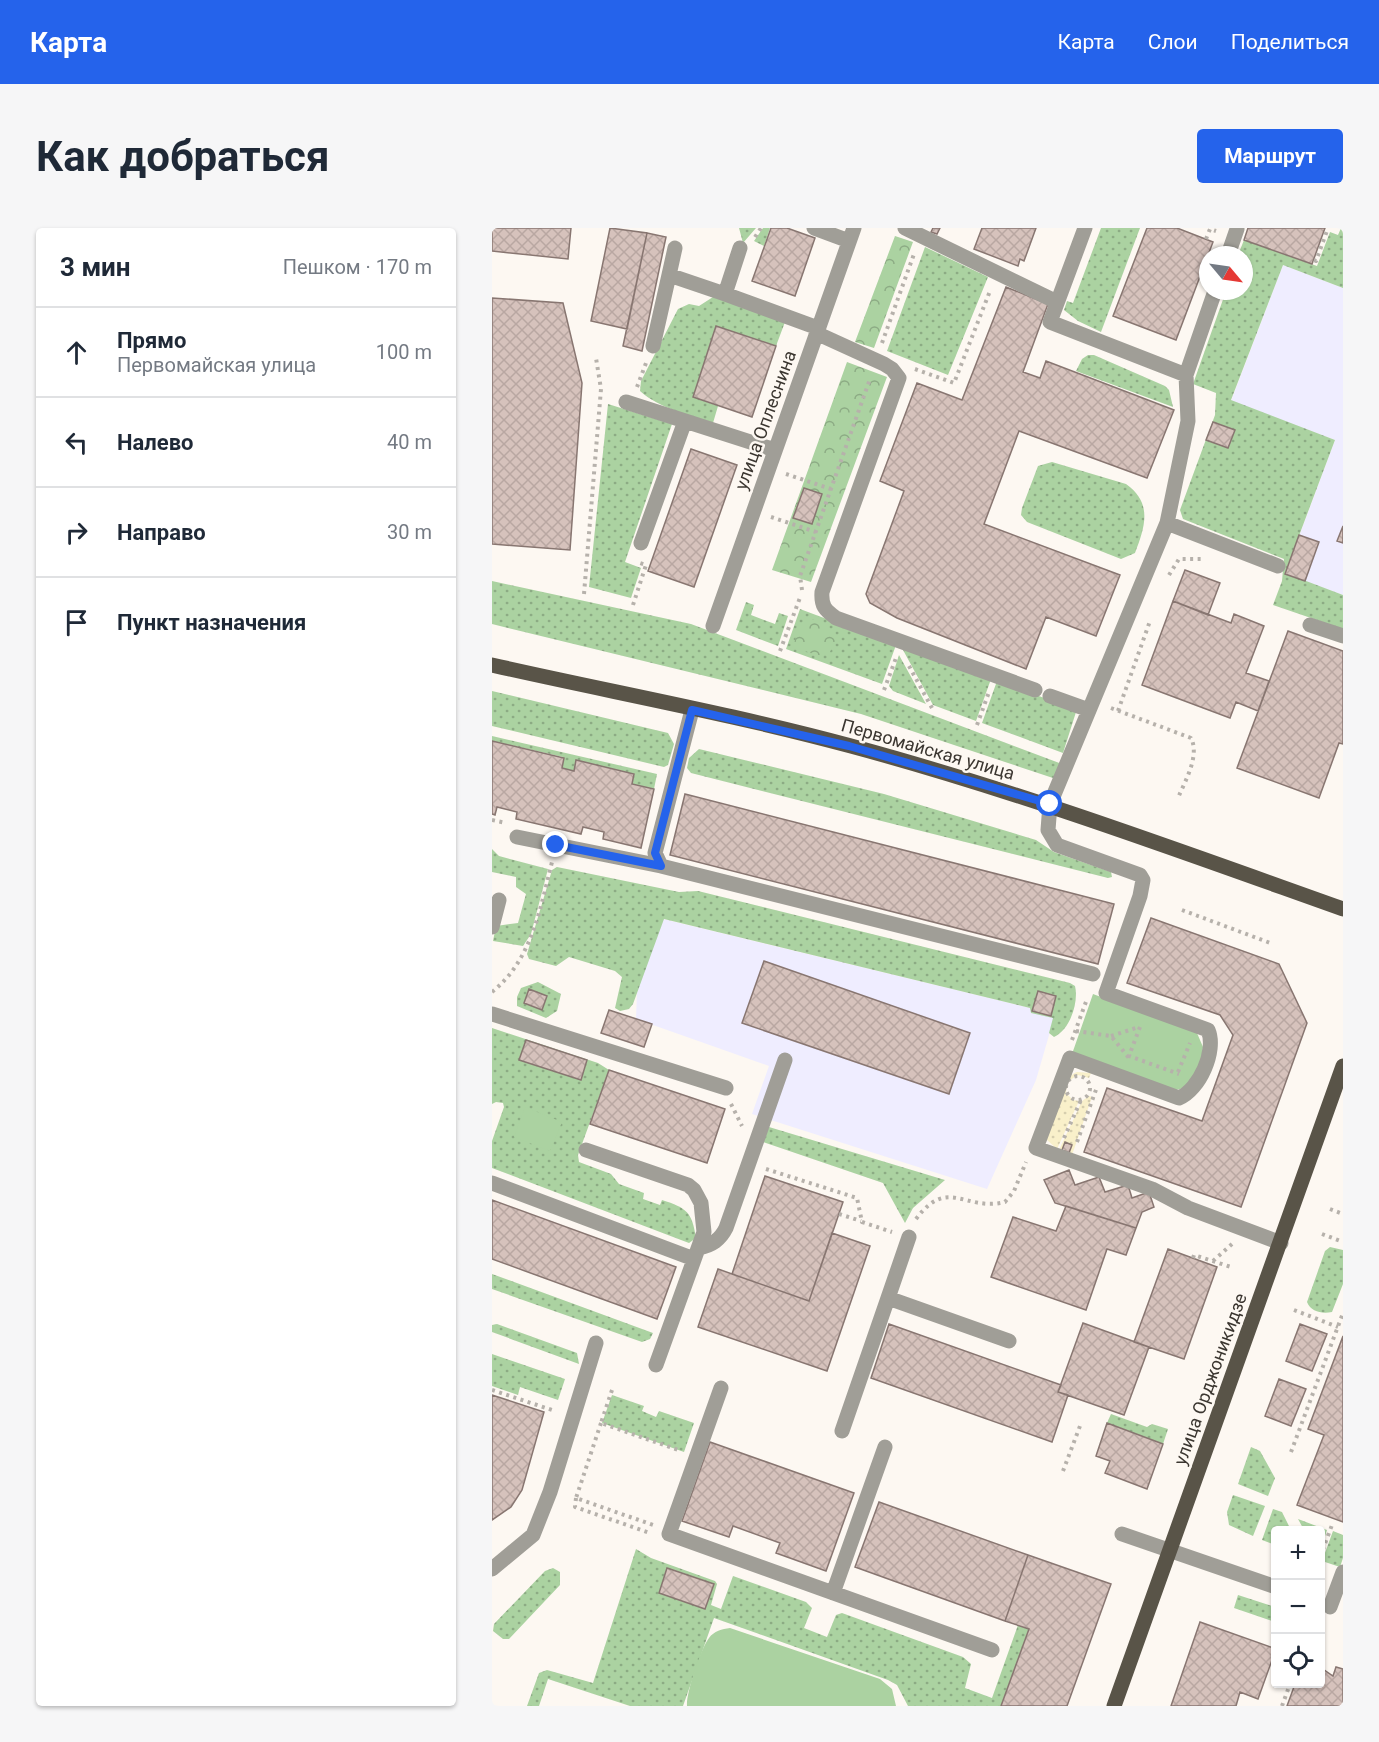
<!DOCTYPE html>
<html lang="ru">
<head>
<meta charset="utf-8">
<style>
  :root { --surface:#fff; --page:#f6f6f7; --text:#1f2937; --muted:#747a83; --line:#e0e1e3; --accent:#2563eb }
  body { margin:0; font-family:Roboto,sans-serif; background:var(--page); color:var(--text) }
  .controls { position:absolute; right:18px; bottom:18px; display:grid; overflow:hidden; border-radius:6px; box-shadow:0 2px 4px #0004 }
  .controls button { width:54px; height:54px; display:grid; place-items:center; padding:0; border:0; border-bottom:2px solid var(--line); background:var(--surface); color:var(--text); font:30px sans-serif }
  .compass { position:absolute; left:707px; top:18px; width:54px; height:54px; border-radius:50%; background:var(--surface); box-shadow:0 2px 4px #0004; rotate:119deg }
  .stop { position:absolute; width:18px; height:18px; margin:-14px; border:4px solid #2563eb; border-radius:50%; background:#fff }
  .stop.end { background:#2563eb; border-color:#fff; box-shadow:0 2px 6px #0008 }
  .list { margin:0; padding:0; list-style:none }
  h2 { display:flex; justify-content:space-between; align-items:center; height:78px; margin:0; padding:0 24px; font-size:26px }
  h2 small { font-size:20px; font-weight:400; color:var(--muted) }
  .list li { display:grid; grid-template-columns:39px 1fr auto; gap:18px; align-items:center; box-sizing:border-box; height:90px; padding:0 24px; border-top:2px solid var(--line) }
  .list b { display:block; font-size:22px; white-space:nowrap }
  .list p { margin:0; font-size:20px; white-space:nowrap; color:var(--muted) }
  .list em { font-size:20px; font-style:normal; color:var(--muted) }
  .icon { flex:none; width:33px; height:33px; fill:none; stroke:currentColor; stroke-width:2; stroke-linecap:round; stroke-linejoin:round }
  .map { position:relative; flex:none; width:851px; height:1478px; overflow:hidden; border-radius:6px }
  header { display:flex; align-items:center; gap:36px; box-sizing:border-box; height:84px; padding:0 30px; background:var(--accent); color:#fff }
  header strong { font-size:28px }
  nav { display:flex; gap:33px; margin-inline-start:auto; font-size:21px }
  .intro { display:flex; align-items:center; justify-content:space-between; box-sizing:border-box; height:144px; padding:0 36px }
  h1 { margin:0; font-size:42px }
  .button { padding:15px 27px; border-radius:6px; background:var(--accent); color:#fff; font-size:21px; font-weight:700 }
  main { display:flex; gap:36px; padding:0 36px }
  aside { flex:1; background:var(--surface); border-radius:6px; box-shadow:0 2px 4px #0004 }
  .map>svg:first-child { display:block }
  .education { fill:#efedff }
  .grass { fill:url(#grass-dots) }
  .forest { fill:url(#forest-crowns) }
  .sand { fill:url(#sand-dots) }
  .green { fill:#abd2a1 }
  .building { fill:url(#building-cross-hatch); stroke:#887671; stroke-width:1.5 }
  .lines { fill:none; stroke-linecap:round; stroke-linejoin:round }
  .path { stroke:#b6b1ab; stroke-width:4; stroke-dasharray:3 4.5; stroke-linecap:butt }
  .minor { stroke:#a09e97; stroke-width:15 }
  .major { stroke:#595448; stroke-width:15 }
  .route { stroke:#2563eb; stroke-width:8 }
  .labels { text-anchor:middle; dominant-baseline:central; stroke-width:5; stroke-linejoin:round; paint-order:stroke }
  .street-label { font-size:18px; fill:#3b3630; stroke:#fdf8f2 }
</style>
</head>
<body>
<header>
<strong>Карта</strong>
<nav><a>Карта</a><a>Слои</a><a>Поделиться</a></nav>
</header>
<div class="intro"><h1>Как добраться</h1><a class="button">Маршрут</a></div>
<main>
<aside>
<h2>3 мин<small>Пешком · 170 m</small></h2>
<ul class="list">
<li><svg class="icon" aria-label="ahead" viewBox="0 0 24 24"><path d="M12 20V5M6 11l6-6 6 6"/></svg><div><b>Прямо</b><p>Первомайская улица</p></div><em>100 m</em></li>
<li><svg class="icon" aria-label="left" viewBox="0 0 24 24"><path d="M17 20v-9H6M10 6l-5 5 5 5"/></svg><div><b>Налево</b></div><em>40 m</em></li>
<li><svg class="icon" aria-label="right" viewBox="0 0 24 24"><path d="M7 20v-9h11M14 6l5 5-5 5"/></svg><div><b>Направо</b></div><em>30 m</em></li>
<li><svg class="icon" aria-label="arrive" viewBox="0 0 24 24"><path d="M6 21V4h12l-3 4 3 4H6"/></svg><div><b>Пункт назначения</b></div></li>
</ul>
</aside>
<div class="map">
<svg width="851" height="1478" viewBox="0 0 851 1478">
  <defs>
    <pattern id="grass-dots" width="8" height="8" patternUnits="userSpaceOnUse" patternTransform="scale(1.5)"><rect width="8" height="8" fill="#abd2a1"/><path d="M2 2h.1M6 6h.1" fill="none" stroke="#8cab84" stroke-width="1.8" stroke-linecap="round"/></pattern>
    <pattern id="forest-crowns" width="20" height="18" patternUnits="userSpaceOnUse" patternTransform="scale(1.5)"><rect width="20" height="18" fill="#abd2a1"/><path d="M2 6a3 3 0 1 1 6 0M12 15a3 3 0 1 1 6 0" fill="none" stroke="#8cab84"/></pattern>
    <pattern id="sand-dots" width="8" height="8" patternUnits="userSpaceOnUse" patternTransform="scale(1.5)"><rect width="8" height="8" fill="#f9f0ca"/><path d="M2 2h.1M6 6h.1" fill="none" stroke="#d6ceae" stroke-width="1.8" stroke-linecap="round"/></pattern>
    <pattern id="building-cross-hatch" width="8" height="8" patternUnits="userSpaceOnUse" patternTransform="scale(1.5)"><rect width="8" height="8" fill="#d6c2bc"/><path d="M0 0l8 8M0 8l8-8" fill="none" stroke="#b9a7a2"/></pattern>
  </defs>
  <rect width="100%" height="100%" fill="#fdf8f2"/>
  <path class="education" d="M791,37L851,60V367L793,346L843,212L739,173Z
    M171,691L538,780L569,766L544,852L495,961L260,886L277,838L144,791L145,764Z"/>
  <path class="grass" d="M247,0H264L251,15Z
    M271,0H278L272,18L262,13Z
    M609,0H648L609,104L586,93L572,82L575,73L581,75Z
    M849,0H851V60L791,37L739,172L843,212L793,345L851,367V401L781,377L790,353L792,331L691,291L688,282L723,187L724,165L701,156L734,63H752V27H746L752,12L825,38L838,4L846,7Z
    M433,19L496,49L456,147L395,123Z
    M221,69L293,94L284,118L224,98L201,169L226,178L221,195C196,186 168,181 148,163L149,153L186,81L197,76L207,78Z
    M596,127H602L673,158L677,162L681,179L584,143L590,131Z
    M116,176L180,196L133,334L149,340L139,370L97,359Z
    M560,234L634,256C661,275 653,299 643,325L629,331L535,294L529,287L530,280L546,238Z
    M0,353L199,396L570,536L564,551L369,486L0,396Z
    M254,374L262,377L259,387L283,396L287,385L296,388L286,418L244,402Z
    M308,381L404,417L390,456L294,421Z
    M412,419L499,451L484,493L441,477L411,422Z
    M407,427L434,476L401,463L397,458Z
    M505,453L580,480L584,484L571,525L490,495Z
    M0,463L176,505L182,516L176,537L172,539L0,498Z
    M0,508L165,546L162,561L140,556L142,546L85,533L82,543L70,540L71,529L0,513Z
    M207,521L392,566L544,612L562,624L619,644L620,649L616,650L199,545L195,540L197,530Z
    M0,621L7,628L56,641L39,706L31,718L1,713L4,698L26,695L34,666L24,659V649L0,644Z
    M65,639L187,664L206,663L578,755L583,758C587,774 578,802 562,809L557,805L561,790L539,785L538,780L172,691L141,776L137,781L128,783L123,780L130,749L123,743L77,729L64,738L37,731L35,726L60,642Z
    M46,754L69,766L65,783L54,790L25,778V769L29,760Z
    M0,800L106,835L117,842L86,927L87,934L119,946L127,956L152,965L151,971L168,977L170,972C195,980 200,984 204,1010L197,1015L189,1012L0,940V913L12,879L11,875L4,874L0,876Z
    M277,899L453,952L421,980L413,995L391,955L271,914Z
    M838,1019L851,1022V1056L840,1084C830,1086 819,1084 815,1074L833,1023Z
    M0,1046L161,1105L158,1111L150,1114L0,1061Z
    M5,1096L85,1125L87,1136L0,1104V1097Z
    M0,1126L73,1151L66,1172L28,1159L26,1167L0,1158Z
    M120,1167L152,1178L150,1183L164,1189L167,1183L202,1195L192,1224L110,1195Z
    M619,1186L655,1199L660,1196L676,1201L671,1216L615,1195Z
    M759,1219L768,1223L783,1250L776,1268L746,1256Z
    M741,1267L773,1278L761,1308L737,1297L735,1284Z
    M781,1281L790,1284L799,1302H784L783,1317L770,1312Z
    M806,1291L835,1302L829,1321L828,1302H812Z
    M841,1303L851,1307V1330L848,1339L830,1333Z
    M144,1321L159,1330L223,1353L225,1356L219,1377L229,1381L241,1348L314,1374L320,1380L312,1400L335,1409L344,1387L350,1385L471,1429L479,1436L473,1460L500,1470L526,1397L537,1401L509,1478H416L405,1457L396,1452L222,1390L191,1478H138L56,1451L47,1478H35L47,1445L55,1442L101,1455Z
    M61,1340L68,1344V1357L17,1411H11L1,1403L2,1396L53,1343Z
    M746,1367L783,1379V1394L742,1380Z"/>
  <path class="forest" d="M403,8L421,14L382,120L363,114Z
    M355,134L395,149L319,354L280,342Z
    M316,392H325L343,404L344,411L337,426C326,430 310,423 302,415L308,398Z"/>
  <path class="sand" d="M585,844L599,845L597,850L586,847L575,854L574,865L581,872L587,873L565,921L555,912C553,897 570,848 585,844Z
    M597,868L600,869L580,927L567,922L590,873Z"/>
  <path class="green" d="M601,766L705,805L711,819C710,834 702,860 684,862L580,826Z
    M33,879L70,894L58,923L22,909Z
    M238,1400L388,1451L400,1461L404,1478H195C194,1465 209,1420 217,1410C222,1403 230,1401 238,1400Z"/>
  <path class="building" d="M0,0H79L76,31L0,23Z
    M118,0L155,5L135,101L99,93Z
    M279,0H295L323,10L303,68L260,53Z
    M441,0H448L445,6L439,4Z
    M490,0H544L532,33L528,31L526,38L482,21Z
    M655,0H685L721,14L684,112L621,88Z
    M756,0H833L820,36L752,12Z
    M155,5L174,9L150,123L131,118Z
    M514,59L556,76L531,144L548,150L554,133L682,182L655,250L527,203L492,296L628,347L604,408L554,389L534,441L405,390L378,375L374,366L412,263L388,253L425,155L470,172Z
    M0,70L71,75L90,155L78,322L0,316Z
    M224,98L284,118L260,189L201,169Z
    M721,194L743,202L736,220L714,212Z
    M199,221L245,237L202,359L156,343Z
    M312,260L330,266L320,296L301,290Z
    M851,298V315L845,313Z
    M807,307L827,314L813,353L793,346Z
    M693,342L728,355L716,387L681,373Z
    M681,373L739,395L742,386L772,398L754,445L777,453L766,483L744,474L738,490L650,457Z
    M796,403L851,423V516L847,515L827,570L745,540Z
    M0,513L72,530L70,540L82,543L84,532L142,546L140,556L162,561L149,620L111,611L112,604L91,599L89,606L24,591L25,584L5,579L3,587L0,586Z
    M193,566L622,676L606,736L178,627Z
    M659,690L787,736L815,795L749,979L592,924L615,860L710,893L741,807L728,787L635,755Z
    M272,733L478,805L457,866L250,795Z
    M37,761L55,768L50,782L32,775Z
    M546,763L564,768L559,788L540,783Z
    M117,782L160,796L152,819L109,805Z
    M34,812L95,832L89,852L27,832Z
    M117,842L233,881L215,935L98,896Z
    M573,914L580,917L577,925L570,922Z
    M577,942L583,957L607,949L613,964L636,957L640,970L657,964L662,979L650,984L644,1000L563,975L552,952Z
    M273,948L351,974L317,1073L240,1046Z
    M0,972L184,1039L165,1091L0,1031Z
    M574,978L644,1000L634,1027L615,1021L594,1082L499,1049L521,989L564,1003Z
    M340,1005L378,1018L335,1143L206,1099L226,1041L317,1073Z
    M676,1021L725,1039L692,1131L642,1114Z
    M591,1095L657,1119L632,1187L566,1164Z
    M397,1096L569,1157L566,1164L576,1167L560,1214L379,1150Z
    M808,1096L835,1106L820,1143L794,1133Z
    M851,1108V1294L805,1277L832,1207L816,1201Z
    M787,1151L814,1161L799,1198L773,1188Z
    M0,1167L52,1184L30,1262L19,1279L0,1292Z
    M615,1195L671,1216L655,1261L613,1245L618,1233L604,1228Z
    M218,1214L362,1265L334,1343L284,1325L288,1315L241,1298L237,1309L190,1293Z
    M387,1274L536,1327L513,1393L363,1339Z
    M536,1327L619,1356L575,1478H509L537,1401L513,1393Z
    M175,1340L222,1356L213,1381L167,1365Z
    M708,1394L784,1421L766,1471L748,1464L744,1478H679Z
    M828,1439L841,1448L844,1439L851,1441V1478H795L803,1456H828Z"/>
  <g class="lines">
    <path class="path" d="M263,9L269,0
      M714,11L718,1L724,3
      M822,32L824,33L836,0
      M390,115L422,26
      M423,141L462,155L498,63
      M145,159L154,135
      M294,246L339,261
      M279,289L324,304
      M677,347L687,331H711
      M310,362L308,348L378,151
      M92,366L109,161L104,130
      M141,377L154,337L148,335
      M288,423L309,367
      M417,438L440,480
      M392,462L404,430
      M619,480L699,510C708,528 693,553 686,570
      M626,483L658,393
      M485,497L497,464
      M0,592L14,595
      M690,682L781,716
      M0,764C40,732 48,681 60,634
      M648,799L637,828L687,846
      M584,803L619,808L637,830
      M619,808L647,799
      M580,812L595,771
      M686,844L698,815
      M574 860a12 12 0 1 1 24 0a12 12 0 1 1-24 0Z
      M239,876L250,898
      M572,910L589,872
      M585,914L605,859
      M274,941L365,970L370,994L400,1004
      M838,981L851,986
      M347,986L369,993
      M424,991C456,948 473,984 513,974L522,963L534,934
      M830,1006L851,1014
      M701,1030L702,1027L739,1039
      M721,1033L740,1016
      M802,1082L846,1099
      M0,1162L63,1183
      M120,1162L109,1195L189,1223
      M109,1195L84,1270L161,1297
      M799,1224L851,1085
      M571,1243L588,1198
      M84,1270L83,1279L158,1305
      M828,1329L840,1297
      M790,1478L798,1456"/>
    <path class="minor" d="M322,0L357,13
      M413,0L565,74
      M593,0L558,94L694,147L723,63
      M248,20L233,66L326,100
      M736,27L745,1
      M177,47L183,20
      M324,105L392,136L400,141L407,150L330,364C329,378 333,382 344,390L543,462
      M161,118L177,47L233,66
      M694,147L696,193L675,295L558,576L556,602L565,617L648,647L651,652L648,668L614,765L716,802C725,823 707,862 687,870L578,830L544,920L660,961L696,980L789,1015
      M134,174L283,222
      M675,295L786,338
      M149,315L193,193
      M818,397L851,408
      M221,398L362,0
      M558,468L597,482
      M200,482L163,625L169,638L601,746
      M25,609L169,638
      M0,699L7,672
      M0,786L234,860
      M94,922L196,957L202,962L209,975L212,1004L164,1137
      M0,955L202,1031
      M207,1020C220,1017 228,1012 234,1000L293,832
      M396,1070L417,1009
      M229,1160L177,1306L500,1422
      M350,1203L396,1070L517,1113
      M630,1306L784,1359
      M0,1341L41,1307L58,1264L104,1115
      M341,1365L393,1219
      M838,1379L851,1344"/>
    <path class="major" d="M0,437C119,464 241,486 359,518C526,563 688,623 851,681
      M622,1478L851,838"/>
  </g>
  <g class="lines">
    <path class="route" d="M64,617L169,638L163,625L200,482L357,518L558,576"/>
  </g>
  <g class="labels">
    <g class="street-label">
      <text transform="translate(273 192) rotate(-70)">улица Оплеснина</text>
      <text transform="translate(436 521) rotate(16)">Первомайская улица</text>
      <text transform="translate(718 1151) rotate(-70)">улица Орджоникидзе</text>
    </g>
  </g>
</svg>
<div class="controls">
<button>+</button>
<button>−</button>
<button><svg class="icon" aria-label="locate" viewBox="0 0 24 24"><circle cx="12" cy="12" r="6"/><path d="M12 2v4M12 18v4M2 12h4M18 12h4"/></svg></button>
</div>
<svg class="compass" viewBox="-18 -18 36 36"><path d="M0-13l5 13h-10z" fill="#e53935"/><path d="M0 13l5-13h-10z" fill="#747a83"/></svg>
<div class="stop" style="left:558px;top:576px"></div>
<div class="stop end" style="left:64px;top:617px"></div>
</div>
</main>
</body>
</html>
